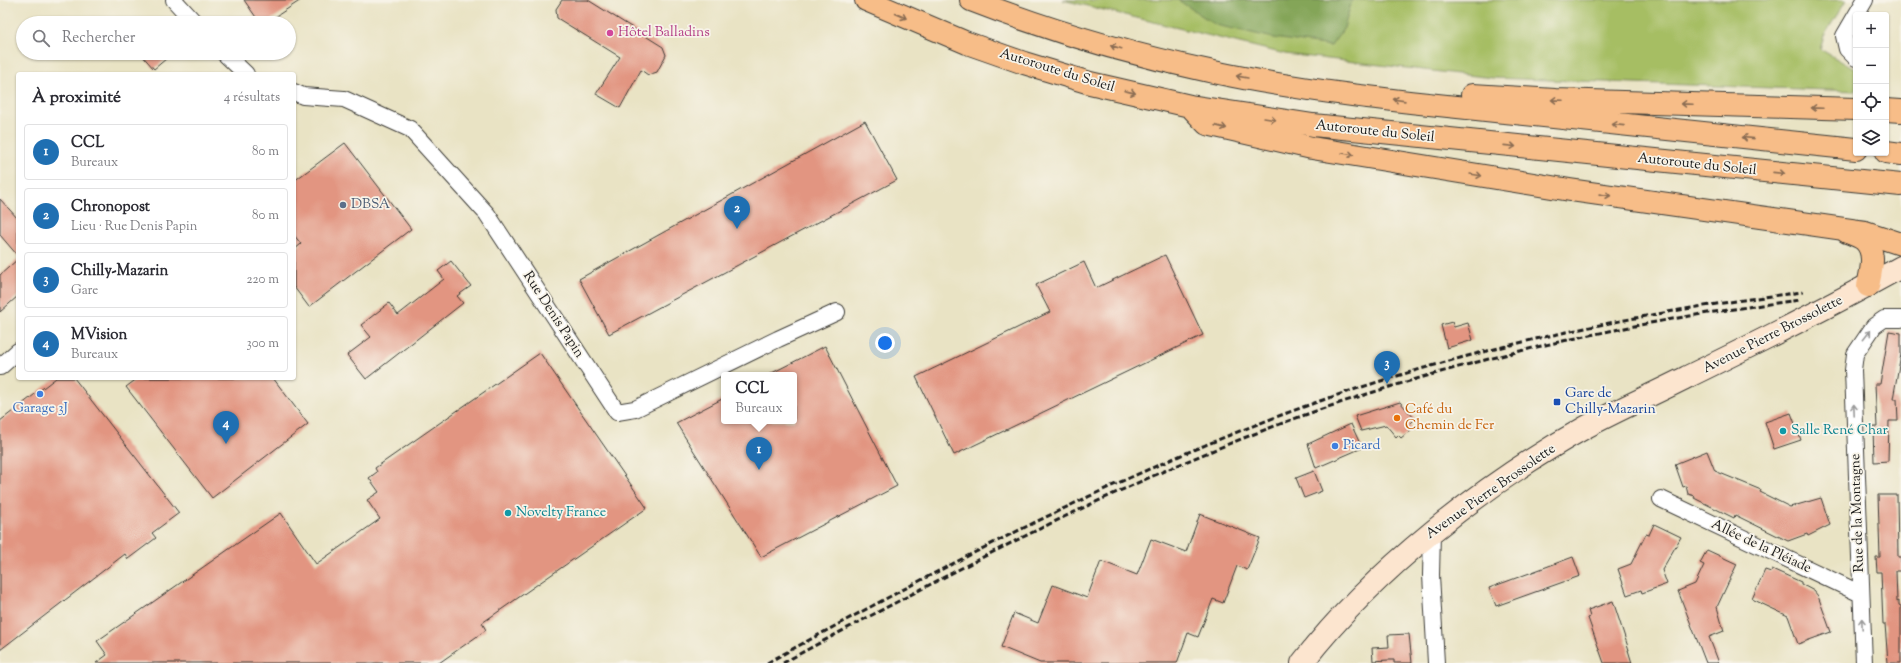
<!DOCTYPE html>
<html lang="fr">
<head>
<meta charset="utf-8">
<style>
  :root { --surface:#fff; --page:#f2f2f3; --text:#2b2b33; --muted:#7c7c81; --line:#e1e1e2; --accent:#1f6fb2 }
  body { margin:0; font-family:"Sorts Mill Goudy",serif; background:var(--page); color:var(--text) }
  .controls { position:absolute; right:12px; top:12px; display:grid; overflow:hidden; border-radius:4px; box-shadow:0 1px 3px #0004 }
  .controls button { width:36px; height:36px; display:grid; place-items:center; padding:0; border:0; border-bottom:1px solid var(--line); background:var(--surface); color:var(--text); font:20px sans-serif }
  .you { position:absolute; left:885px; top:343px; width:14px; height:14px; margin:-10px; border:3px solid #fff; border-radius:50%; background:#1a73e8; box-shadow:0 0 0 6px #1a73e833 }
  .badge { display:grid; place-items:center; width:26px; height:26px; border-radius:50%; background:var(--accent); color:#fff; font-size:13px; font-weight:700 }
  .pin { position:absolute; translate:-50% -33px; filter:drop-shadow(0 1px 2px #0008) }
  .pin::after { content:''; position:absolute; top:21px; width:14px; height:12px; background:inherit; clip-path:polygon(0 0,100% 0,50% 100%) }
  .popup { position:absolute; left:721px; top:372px; width:76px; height:52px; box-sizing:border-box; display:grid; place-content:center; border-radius:4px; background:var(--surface); filter:drop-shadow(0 1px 3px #0005); font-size:13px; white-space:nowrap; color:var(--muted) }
  .popup b { font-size:15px; color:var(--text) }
  .popup::after { content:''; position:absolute; left:50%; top:100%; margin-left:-8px; border:8px solid transparent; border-top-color:var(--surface) }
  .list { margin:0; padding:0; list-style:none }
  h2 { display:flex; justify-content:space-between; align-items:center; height:52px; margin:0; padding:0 16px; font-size:17px }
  h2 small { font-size:13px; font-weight:400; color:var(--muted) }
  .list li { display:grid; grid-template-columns:26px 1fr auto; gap:12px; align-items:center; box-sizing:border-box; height:56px; margin:0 8px 8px; padding:0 8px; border:1px solid var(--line); border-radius:4px }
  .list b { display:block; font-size:15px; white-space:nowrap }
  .list p { margin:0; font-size:13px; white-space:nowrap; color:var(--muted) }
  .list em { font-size:13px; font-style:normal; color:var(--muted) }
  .icon { flex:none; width:22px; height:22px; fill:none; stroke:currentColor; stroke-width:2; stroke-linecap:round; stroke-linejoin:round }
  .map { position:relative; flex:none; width:1901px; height:663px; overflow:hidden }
  .search { position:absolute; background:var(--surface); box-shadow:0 1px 3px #0004; left:16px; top:16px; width:280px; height:44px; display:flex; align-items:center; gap:10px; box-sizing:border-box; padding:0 14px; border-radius:22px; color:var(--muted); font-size:15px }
  .panel { position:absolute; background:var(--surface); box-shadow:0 1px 3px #0004; left:16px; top:72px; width:280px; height:308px; border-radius:4px }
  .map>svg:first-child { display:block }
  .green { fill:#a6be63; stroke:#616d40 }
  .forest { fill:#84a559; stroke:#50603a }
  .building { fill:#e29581 }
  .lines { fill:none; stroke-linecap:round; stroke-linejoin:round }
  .street-casing { stroke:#3b3a35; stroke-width:18 }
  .secondary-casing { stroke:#3b3a35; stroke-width:24 }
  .highway-casing { stroke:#3b3a35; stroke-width:24 }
  .street { stroke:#fff; stroke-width:16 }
  .secondary { stroke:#fce5cf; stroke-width:22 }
  .highway { stroke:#f7bd88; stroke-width:22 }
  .rail { stroke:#1c1c1c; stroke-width:3; stroke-dasharray:6 3; stroke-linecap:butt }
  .oneway { stroke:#8a6c52 }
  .oneway2 { stroke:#999 }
  .hotel-dot { fill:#d1479c; stroke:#f7f3e8; stroke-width:1.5 }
  .service-dot { fill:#5c6f8a; stroke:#f7f3e8; stroke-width:1.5 }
  .shop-dot { fill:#3f7fe0; stroke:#f7f3e8; stroke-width:1.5 }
  .transit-dot { fill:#1a4fb4; stroke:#f7f3e8; stroke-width:1.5 }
  .food-dot { fill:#e8710a; stroke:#f7f3e8; stroke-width:1.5 }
  .culture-dot { fill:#0f9aa8; stroke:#f7f3e8; stroke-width:1.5 }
  .labels { text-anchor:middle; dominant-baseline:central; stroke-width:3.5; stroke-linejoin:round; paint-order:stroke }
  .hotel-label { font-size:14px; fill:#b23c85; stroke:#f7f3e8; text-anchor:start }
  .street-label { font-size:14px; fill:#1c1c1c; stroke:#f7f3e8 }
  .service-label { font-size:14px; fill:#4e5e75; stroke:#f7f3e8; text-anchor:start }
  .transit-label { font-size:14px; fill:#164399; stroke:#f7f3e8; text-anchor:start }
  .shop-label { font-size:14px; fill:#366cbe; stroke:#f7f3e8 }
  .food-label { font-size:14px; fill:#c56008; stroke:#f7f3e8; text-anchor:start }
  .culture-label { font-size:14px; fill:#0d838f; stroke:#f7f3e8; text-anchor:start }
</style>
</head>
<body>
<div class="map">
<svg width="1901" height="663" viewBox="0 0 1901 663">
  <rect width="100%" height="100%" fill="#f7f3e8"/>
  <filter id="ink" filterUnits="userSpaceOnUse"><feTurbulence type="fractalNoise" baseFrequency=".025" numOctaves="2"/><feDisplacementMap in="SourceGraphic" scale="8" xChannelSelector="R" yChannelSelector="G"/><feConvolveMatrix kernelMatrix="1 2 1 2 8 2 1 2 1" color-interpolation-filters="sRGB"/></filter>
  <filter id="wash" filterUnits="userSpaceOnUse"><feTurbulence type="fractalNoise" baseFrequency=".012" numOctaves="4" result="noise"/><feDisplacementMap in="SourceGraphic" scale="16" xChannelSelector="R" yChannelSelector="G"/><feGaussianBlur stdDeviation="0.9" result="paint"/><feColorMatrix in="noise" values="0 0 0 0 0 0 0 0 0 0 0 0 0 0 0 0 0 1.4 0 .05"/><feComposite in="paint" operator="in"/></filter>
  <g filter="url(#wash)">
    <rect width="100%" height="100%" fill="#e9e3c4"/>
    <path class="green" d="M1063,0H1846L1824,36L1820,49L1856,70V91L1493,78L1285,54Z"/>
    <path class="forest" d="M1178,0H1352L1344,28L1331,46L1274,38L1216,25Z"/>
    <g id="blocks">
      <path class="building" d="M244,0H301L266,23H260Z
        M562,0H588L663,47L666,55L657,72L648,75L641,70L620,108L596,94L620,57L557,18L556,9Z
        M140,53H173L154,69Z
        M865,121L897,180L609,334L579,279Z
        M345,143L411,229L309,307L294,287V250L301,244L294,235V181Z
        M0,199L18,219V256L0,235Z
        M1165,255L1203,335L954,455L916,377L1050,312L1036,285L1084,262L1096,288Z
        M18,259V296L0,312V275Z
        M451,261L471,286L457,296L463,303L366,379L347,355L371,337L361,325L389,303L398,315L444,279L438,271Z
        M1452,322L1454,327L1468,323L1473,340L1447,348L1441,325Z
        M1889,331L1901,333V354L1893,399H1897L1898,421H1889L1888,461L1874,462L1873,427H1877L1875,384H1880Z
        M825,346L897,486L761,557L676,423L724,398V421H794V375H768Z
        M540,353L647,508L482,623L486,630L439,663H96L107,655L97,641L281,513L316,564L380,519L367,500L379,492L369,478L377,472L375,468Z
        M56,378H74L179,513L152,533L156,538L128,559L125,554L0,650V421Z
        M138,378H273L308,424L212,498L126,387Z
        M1400,402L1415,419L1409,425L1412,429L1401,438L1398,435L1396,437L1386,425L1361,431L1355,416Z
        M1791,413L1801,440L1774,449L1765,422Z
        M1351,424L1362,448L1316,468L1308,444Z
        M1707,451L1715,471L1761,490L1760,492L1790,507L1821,498L1830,525L1808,536L1807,534L1788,541L1735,515L1734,518L1694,498L1695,496L1688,494L1686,486L1683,487L1675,464Z
        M1314,471L1322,491L1304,498L1296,478Z
        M1878,495H1897L1898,557H1901V571H1896L1897,602L1899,601V605L1901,606V663H1888L1885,624H1883L1881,572H1877L1876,557H1880Z
        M1200,514L1260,538L1247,570L1237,566L1223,603L1213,599L1198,637L1188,633L1177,663H1040L1001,647L1014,613L1038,623L1053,585L1087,598L1101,561L1137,575L1151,539L1186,552Z
        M1654,524L1681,537L1662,570L1667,584L1642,593L1641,590L1627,595L1618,569L1631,564L1646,534L1649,535Z
        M1707,550L1737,564L1717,607L1724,631L1709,637L1719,663H1706L1678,591L1695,584L1704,565L1700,563Z
        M1573,557L1580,576L1496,606L1489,588Z
        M1772,569L1801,582V584L1814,591L1818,596L1831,632L1798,644L1788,616L1752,599L1765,570L1771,572Z
        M1613,601L1629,650H1628L1632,663H1604L1588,618L1590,617L1588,610Z
        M1409,634L1412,663H1394V660H1388L1373,661L1372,648L1389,647L1388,635Z"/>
    </g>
  </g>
  <g filter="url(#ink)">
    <use href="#blocks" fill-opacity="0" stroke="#3b3a35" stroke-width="1"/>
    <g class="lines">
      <defs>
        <path id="street" d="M174,0L195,23
          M224,53L246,74
          M1856,58L1847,49L1844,36L1865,0
          M294,92L303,96L344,99L410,129L487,214L617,412L635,409L778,339L837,312
          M0,367L18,351
          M1661,499L1861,594
          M1432,533L1431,575L1436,663
          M1864,663L1853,370L1855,354L1874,326L1884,319H1901"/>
        <path id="secondary" d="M1302,663C1374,570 1484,484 1586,427C1619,409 1654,394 1687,377C1759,342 1831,306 1901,267"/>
        <path id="highway" d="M866,0L967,43L1024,63L1090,83L1190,106L1313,125L1901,185
          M971,0C1048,30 1129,54 1209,71C1306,92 1407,102 1505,112C1622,125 1739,137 1856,149
          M1472,95L1555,100L1856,109
          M1190,106L1207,124L1312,148L1570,190L1865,232L1901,244
          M1886,110L1901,111
          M1886,152L1901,154
          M1847,232C1852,234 1859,236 1864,240C1877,252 1871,271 1868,286"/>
      </defs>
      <use href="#street" class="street-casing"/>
      <use href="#secondary" class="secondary-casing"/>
      <use href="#highway" class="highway-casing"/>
      <use href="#street" class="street"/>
      <use href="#secondary" class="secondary"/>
      <use href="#highway" class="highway"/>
      <path class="rail" d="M767,663C946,565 1127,469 1320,401C1476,347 1640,312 1803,292
        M783,663C839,632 895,603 952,573C1070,512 1191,455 1316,411C1473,357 1636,320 1800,300"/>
    </g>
    <defs><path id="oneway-shaft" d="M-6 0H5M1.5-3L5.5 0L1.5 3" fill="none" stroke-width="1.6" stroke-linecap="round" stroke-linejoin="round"/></defs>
    <g class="oneway">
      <use href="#oneway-shaft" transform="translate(901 16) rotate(24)"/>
      <use href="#oneway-shaft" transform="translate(1116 47) rotate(-164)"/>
      <use href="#oneway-shaft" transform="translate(1242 77) rotate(-170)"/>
      <use href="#oneway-shaft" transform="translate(1130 92) rotate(13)"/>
      <use href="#oneway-shaft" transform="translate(1399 100) rotate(-172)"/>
      <use href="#oneway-shaft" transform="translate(1557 100) rotate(-178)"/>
      <use href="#oneway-shaft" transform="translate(1687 104) rotate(-178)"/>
      <use href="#oneway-shaft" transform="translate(1817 108) rotate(-178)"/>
      <use href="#oneway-shaft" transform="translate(1270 119) rotate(9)"/>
      <use href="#oneway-shaft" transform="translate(1618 125) rotate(-174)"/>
      <use href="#oneway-shaft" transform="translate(1221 127) rotate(13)"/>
      <use href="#oneway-shaft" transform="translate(1748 138) rotate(-174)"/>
      <use href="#oneway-shaft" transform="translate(1510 146) rotate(6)"/>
      <use href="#oneway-shaft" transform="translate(1348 154) rotate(9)"/>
      <use href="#oneway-shaft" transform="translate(1779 173) rotate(6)"/>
      <use href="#oneway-shaft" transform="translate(1476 175) rotate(9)"/>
      <use href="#oneway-shaft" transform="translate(1605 195) rotate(8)"/>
    </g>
    <g class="oneway2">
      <use href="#oneway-shaft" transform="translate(1867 335) rotate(-52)"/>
      <use href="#oneway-shaft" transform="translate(1854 410) rotate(-92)"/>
      <use href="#oneway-shaft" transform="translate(1862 624) rotate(-92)"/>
    </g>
  </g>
  <circle class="hotel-dot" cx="610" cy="33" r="4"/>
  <circle class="service-dot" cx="343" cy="205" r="4"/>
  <g class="shop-dot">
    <circle cx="40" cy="394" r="4"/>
    <circle cx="1335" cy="446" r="4"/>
  </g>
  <rect class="transit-dot" x="1553" y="398" width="8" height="8" rx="2"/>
  <circle class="food-dot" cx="1397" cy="418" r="4"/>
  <g class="culture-dot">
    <circle cx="1783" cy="431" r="4"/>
    <circle cx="508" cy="513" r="4"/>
  </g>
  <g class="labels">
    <g class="hotel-label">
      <text x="618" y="33">Hôtel Balladins</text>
    </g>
    <g class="street-label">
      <text transform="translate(1057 71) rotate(17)">Autoroute du Soleil</text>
      <text transform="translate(1375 132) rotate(6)">Autoroute du Soleil</text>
      <text transform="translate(1697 165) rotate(6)">Autoroute du Soleil</text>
      <text transform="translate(553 315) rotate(57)">Rue Denis Papin</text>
      <text transform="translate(1773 335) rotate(-27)">Avenue Pierre Brossolette</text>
      <text transform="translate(1491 492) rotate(-35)">Avenue Pierre Brossolette</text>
      <text transform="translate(1858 513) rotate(-92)">Rue de la Montagne</text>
      <text transform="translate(1761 547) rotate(25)">Allée de la Pléiade</text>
    </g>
    <g class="service-label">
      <text x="351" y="205">DBSA</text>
    </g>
    <g class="transit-label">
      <text x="1565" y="394">Gare de<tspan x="1565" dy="16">Chilly-Mazarin</tspan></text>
    </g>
    <g class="shop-label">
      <text x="40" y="409">Garage 3J</text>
      <text x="1343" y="446" text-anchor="start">Picard</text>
    </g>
    <g class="food-label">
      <text x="1405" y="410">Café du<tspan x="1405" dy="16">Chemin de Fer</tspan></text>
    </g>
    <g class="culture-label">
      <text x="1791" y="431">Salle René Char</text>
      <text x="516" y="513">Novelty France</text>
    </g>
  </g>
</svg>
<div class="controls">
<button>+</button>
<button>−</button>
<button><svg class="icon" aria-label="locate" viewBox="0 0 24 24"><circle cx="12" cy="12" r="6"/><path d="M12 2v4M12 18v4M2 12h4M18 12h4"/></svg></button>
<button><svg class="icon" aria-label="layers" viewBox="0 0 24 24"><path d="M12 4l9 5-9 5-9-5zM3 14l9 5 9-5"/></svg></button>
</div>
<div class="you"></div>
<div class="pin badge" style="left:759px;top:470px">1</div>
<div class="popup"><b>CCL</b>Bureaux</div>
<div class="pin badge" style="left:737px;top:229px">2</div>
<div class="pin badge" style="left:1387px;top:384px">3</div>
<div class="pin badge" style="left:226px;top:444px">4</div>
<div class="search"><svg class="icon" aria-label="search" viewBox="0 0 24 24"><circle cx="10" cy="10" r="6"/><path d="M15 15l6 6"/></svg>Rechercher</div>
<section class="panel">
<h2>À proximité<small>4 résultats</small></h2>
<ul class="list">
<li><span class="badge">1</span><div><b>CCL</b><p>Bureaux</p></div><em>80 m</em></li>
<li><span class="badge">2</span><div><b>Chronopost</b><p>Lieu · Rue Denis Papin</p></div><em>80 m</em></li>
<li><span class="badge">3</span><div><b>Chilly-Mazarin</b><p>Gare</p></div><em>220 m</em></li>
<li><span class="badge">4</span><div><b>MVision</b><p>Bureaux</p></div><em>300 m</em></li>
</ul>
</section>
</div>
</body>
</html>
